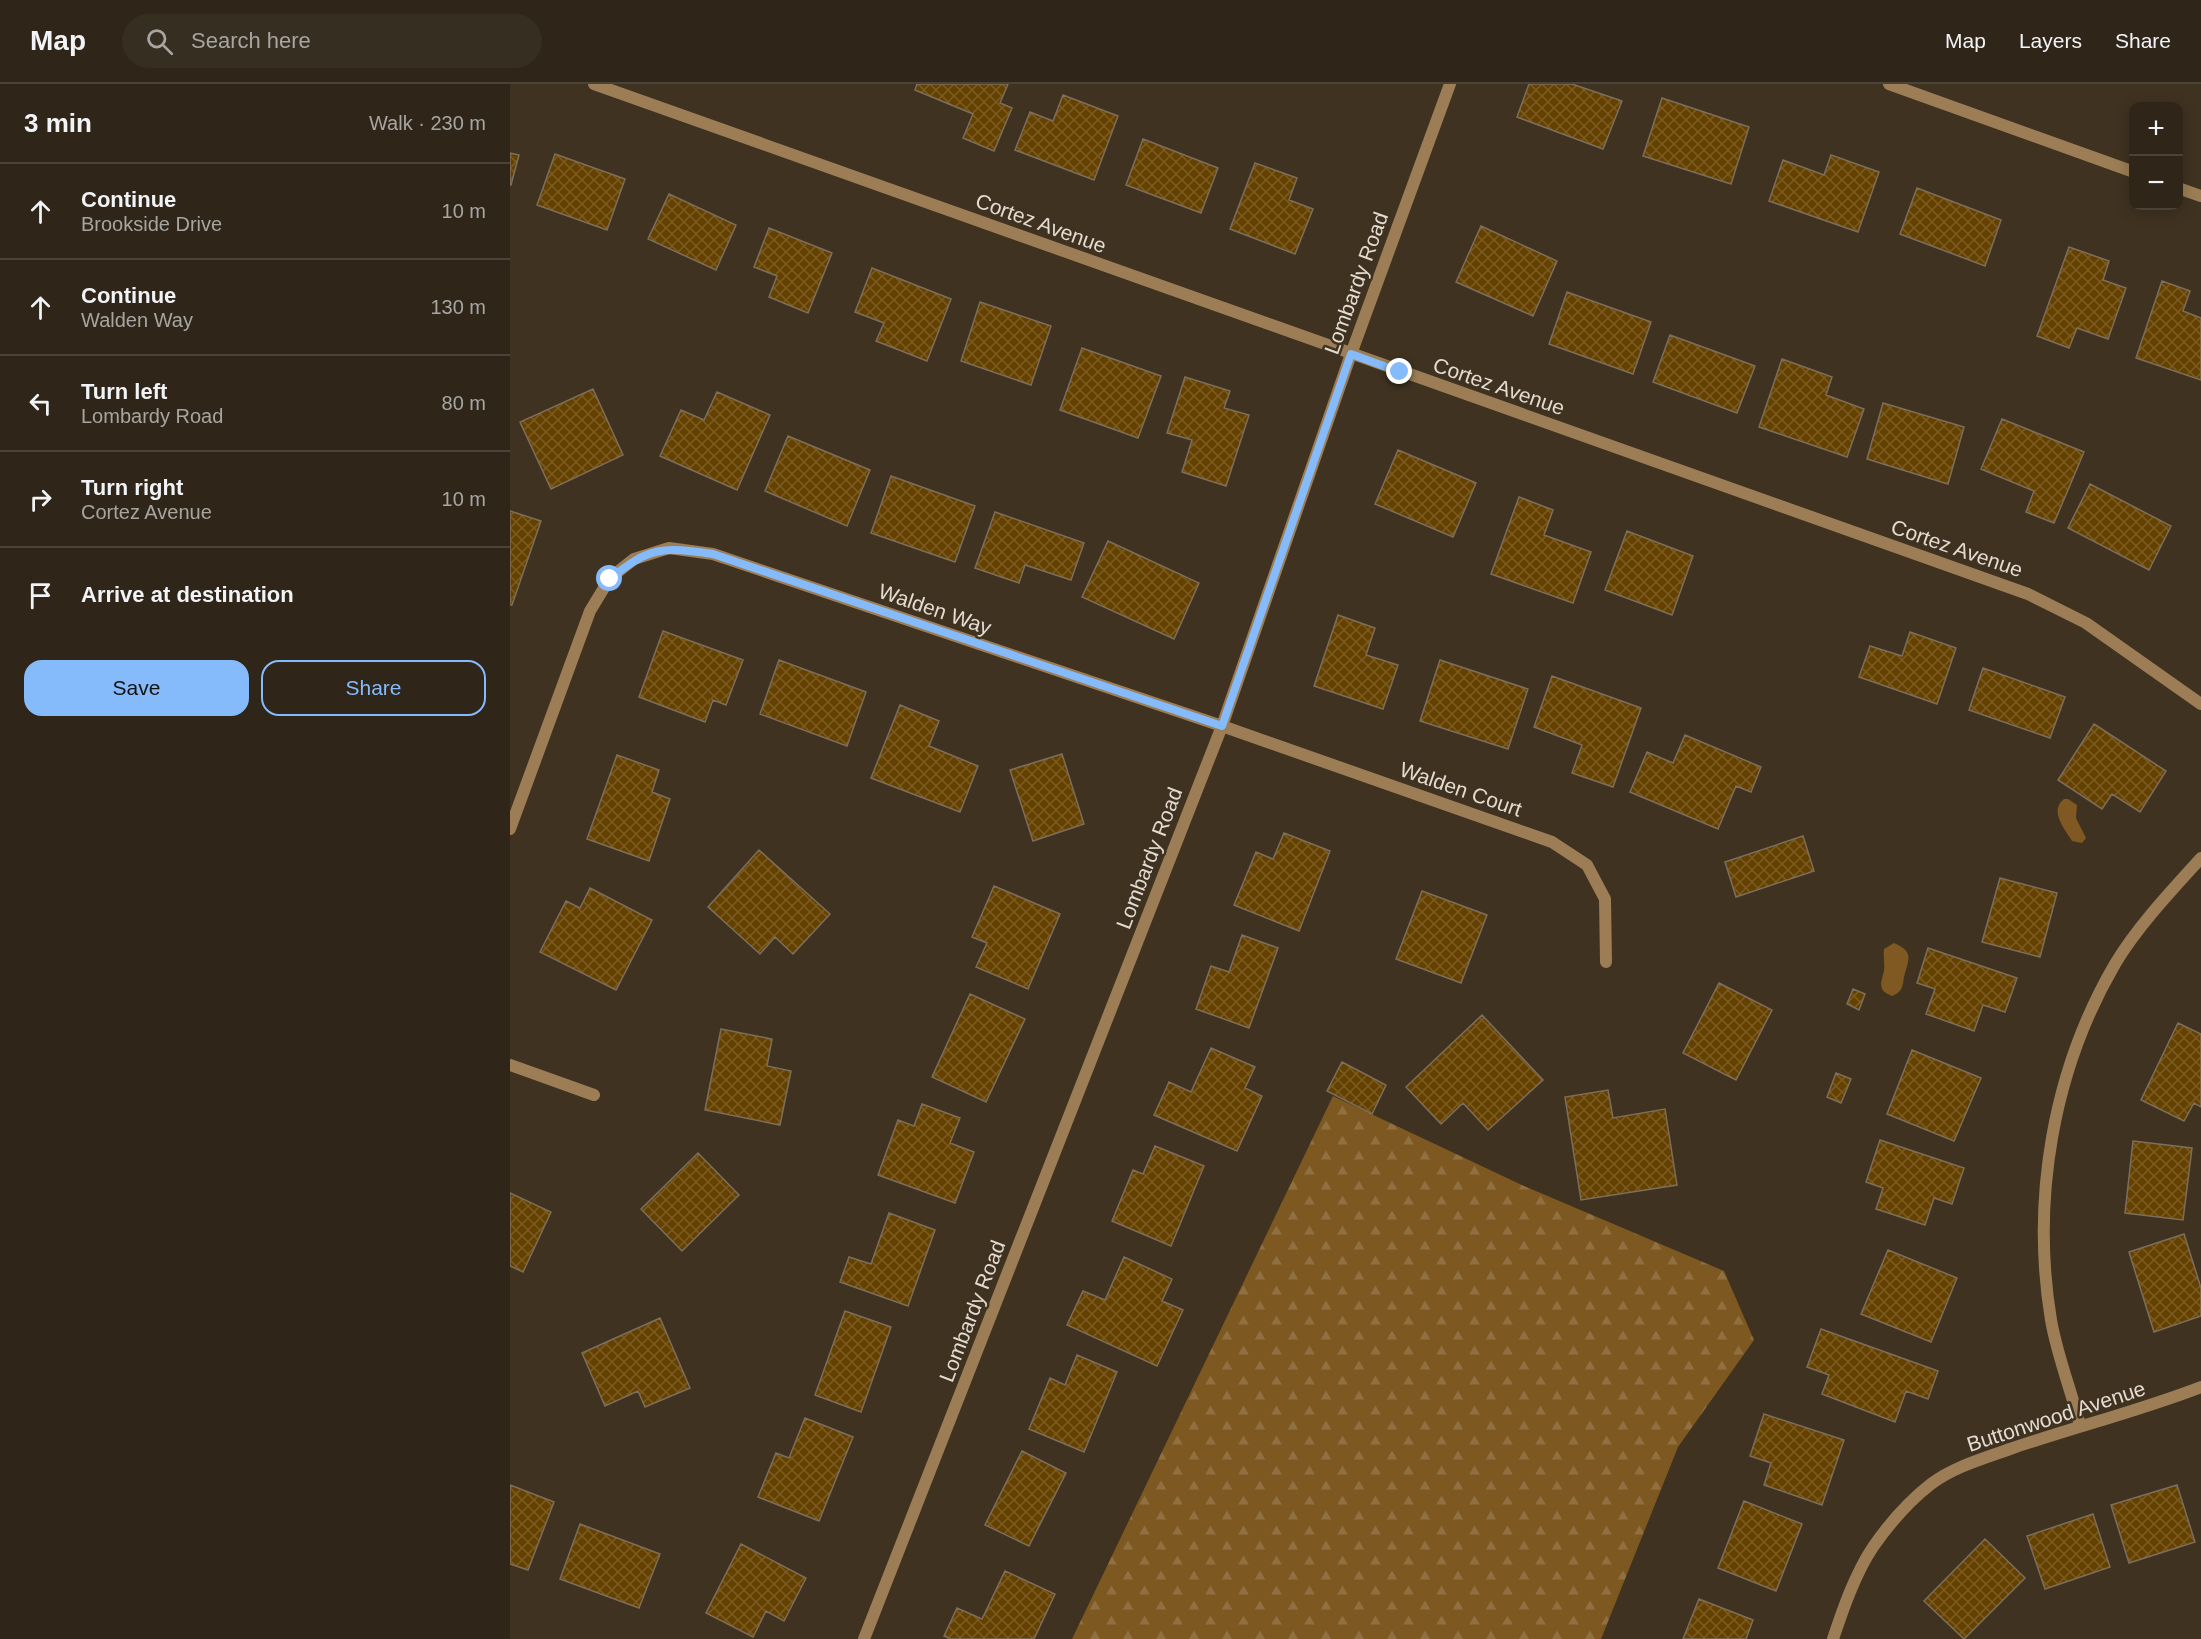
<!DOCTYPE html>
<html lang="en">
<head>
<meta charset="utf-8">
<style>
  :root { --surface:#2f2619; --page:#372e22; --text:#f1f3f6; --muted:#a7a5a2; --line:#4a4338; --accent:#85bbfb }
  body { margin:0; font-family:Helvetica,sans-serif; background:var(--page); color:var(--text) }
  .controls { position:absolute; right:18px; top:18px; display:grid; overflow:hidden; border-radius:12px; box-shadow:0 3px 15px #0003 }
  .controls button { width:54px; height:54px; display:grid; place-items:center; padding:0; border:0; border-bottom:2px solid var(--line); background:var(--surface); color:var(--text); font:30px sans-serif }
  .stop { position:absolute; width:18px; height:18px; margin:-14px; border:4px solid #85bbfb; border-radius:50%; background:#fff }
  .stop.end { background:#85bbfb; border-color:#fff; box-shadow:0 2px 6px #0008 }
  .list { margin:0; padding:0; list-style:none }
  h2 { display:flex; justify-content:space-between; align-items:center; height:78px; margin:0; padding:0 24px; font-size:26px }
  h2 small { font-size:20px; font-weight:400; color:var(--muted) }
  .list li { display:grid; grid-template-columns:39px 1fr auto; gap:18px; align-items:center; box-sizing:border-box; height:96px; padding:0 24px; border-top:2px solid var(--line) }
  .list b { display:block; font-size:22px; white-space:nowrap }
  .list p { margin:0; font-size:20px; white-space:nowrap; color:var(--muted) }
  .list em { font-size:20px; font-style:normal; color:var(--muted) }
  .actions { display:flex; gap:12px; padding:18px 24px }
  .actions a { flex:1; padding:14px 0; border:2px solid var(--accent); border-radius:18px; text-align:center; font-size:21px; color:var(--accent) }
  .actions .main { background:var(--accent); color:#111 }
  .icon { flex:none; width:33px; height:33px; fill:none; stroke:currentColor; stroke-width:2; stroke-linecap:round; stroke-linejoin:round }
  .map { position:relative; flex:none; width:1691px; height:1555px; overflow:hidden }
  header { display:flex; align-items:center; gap:36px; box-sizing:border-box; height:84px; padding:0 30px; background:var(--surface); border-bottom:2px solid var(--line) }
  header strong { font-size:28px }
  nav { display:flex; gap:33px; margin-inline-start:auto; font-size:21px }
  .search { width:420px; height:54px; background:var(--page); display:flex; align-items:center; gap:15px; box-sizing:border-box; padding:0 21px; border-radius:33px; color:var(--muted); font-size:22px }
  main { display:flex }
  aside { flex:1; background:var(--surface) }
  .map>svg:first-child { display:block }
  .forest { fill:url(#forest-firs) }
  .water { fill:#7f5921 }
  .building { fill:url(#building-cross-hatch); stroke:#7d6e5b; stroke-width:1.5 }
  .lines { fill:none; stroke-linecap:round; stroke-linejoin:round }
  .minor { stroke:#9c7d56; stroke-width:12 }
  .tertiary { stroke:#9c7d56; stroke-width:12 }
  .route { stroke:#85bbfb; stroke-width:8 }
  .labels { text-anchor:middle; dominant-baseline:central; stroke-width:5; stroke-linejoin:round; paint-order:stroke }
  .street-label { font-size:21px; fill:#e4dbd1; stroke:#3f3221 }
</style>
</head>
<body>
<header>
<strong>Map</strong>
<div class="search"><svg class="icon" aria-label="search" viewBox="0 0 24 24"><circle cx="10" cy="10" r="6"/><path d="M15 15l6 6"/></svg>Search here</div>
<nav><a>Map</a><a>Layers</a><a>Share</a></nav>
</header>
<main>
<aside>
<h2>3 min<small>Walk · 230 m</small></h2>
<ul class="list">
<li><svg class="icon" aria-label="ahead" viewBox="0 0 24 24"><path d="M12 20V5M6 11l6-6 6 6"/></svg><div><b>Continue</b><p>Brookside Drive</p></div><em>10 m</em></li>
<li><svg class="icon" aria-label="ahead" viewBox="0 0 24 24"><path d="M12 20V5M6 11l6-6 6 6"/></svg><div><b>Continue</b><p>Walden Way</p></div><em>130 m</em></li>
<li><svg class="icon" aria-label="left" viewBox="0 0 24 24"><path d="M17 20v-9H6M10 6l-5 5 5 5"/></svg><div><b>Turn left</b><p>Lombardy Road</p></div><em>80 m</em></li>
<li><svg class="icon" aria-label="right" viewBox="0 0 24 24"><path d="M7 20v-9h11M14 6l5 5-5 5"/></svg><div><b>Turn right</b><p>Cortez Avenue</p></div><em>10 m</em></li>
<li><svg class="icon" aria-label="arrive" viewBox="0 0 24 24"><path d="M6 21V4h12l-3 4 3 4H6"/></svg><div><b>Arrive at destination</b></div></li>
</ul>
<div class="actions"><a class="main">Save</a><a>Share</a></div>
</aside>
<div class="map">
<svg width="1691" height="1555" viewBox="0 0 1691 1555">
  <defs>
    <pattern id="forest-firs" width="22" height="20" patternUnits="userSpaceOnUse" patternTransform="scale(1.5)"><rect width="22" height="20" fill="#7e5821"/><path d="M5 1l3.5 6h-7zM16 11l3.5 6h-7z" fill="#906f40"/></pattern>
    <pattern id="building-cross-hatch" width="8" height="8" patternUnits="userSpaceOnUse" patternTransform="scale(1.5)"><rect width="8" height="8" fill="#654100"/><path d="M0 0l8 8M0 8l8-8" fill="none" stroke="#7b5c24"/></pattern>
  </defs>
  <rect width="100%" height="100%" fill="#3f3221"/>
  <path class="forest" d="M823,1012L1014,1102L1214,1187L1244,1256L1168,1363L1091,1555H562Z"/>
  <path class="water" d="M1554,715H1558L1567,721L1566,734L1576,754L1572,759L1562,757C1554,744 1539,727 1554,715Z
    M1384,859C1402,867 1400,873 1395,889C1392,899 1395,907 1382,912C1367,907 1371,899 1374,887C1375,880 1373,872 1374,865Z"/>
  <path class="building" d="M407,0H498L490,19L502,24L484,67L453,54L463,30L405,6Z
    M1019,0H1062L1112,17L1093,65L1007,33Z
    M553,11L608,32L584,96L505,66L520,28L543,37Z
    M1152,14L1239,43L1221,100L1133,72Z
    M633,55L708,84L691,129L616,101Z
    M0,69L9,71L1,101H0Z
    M45,70L115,95L97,146L27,121Z
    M1321,71L1369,88L1348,148L1259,117L1273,76L1314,91Z
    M745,79L787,94L779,116L803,125L785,170L720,145Z
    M1407,104L1491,136L1475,182L1390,150Z
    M159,110L226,141L206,186L138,155Z
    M971,142L1047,177L1023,232L946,198Z
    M259,144L322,169L298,229L259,213L267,192L244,183Z
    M1559,163L1599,177L1593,196L1616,204L1598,255L1567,244L1559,264L1527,252Z
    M362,184L441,215L417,277L366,257L374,239L345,228Z
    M1652,197L1680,207L1673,227L1691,234V296L1626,274Z
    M1057,208L1141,238L1123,290L1039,260Z
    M470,218L541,242L521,301L451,277Z
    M1160,251L1245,282L1227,329L1143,298Z
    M572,264L651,292L628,354L550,326Z
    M1272,275L1322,293L1316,311L1354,325L1337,373L1249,343Z
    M675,293L720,307L714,324L739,331L716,402L672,388L682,356L657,349Z
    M83,305L113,371L41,405L10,338Z
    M207,308L260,331L227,406L150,372L171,326L194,336Z
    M1373,319L1454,343L1438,400L1357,375Z
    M1492,335L1574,368L1544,439L1516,428L1524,407L1471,385Z
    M278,352L360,386L337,442L255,407Z
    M888,366L966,399L943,453L865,420Z
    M381,392L465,422L445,478L361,449Z
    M1580,400L1661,442L1639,486L1558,444Z
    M1009,413L1043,426L1034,451L1081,468L1063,519L981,490Z
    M0,427L31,437L2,521H0Z
    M485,428L574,459L561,496L515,481L509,499L465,484Z
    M1117,447L1183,472L1162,531L1095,506Z
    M598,457L689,499L664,555L572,513Z
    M828,531L865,544L856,571L888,581L873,625L804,602Z
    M153,547L233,576L216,621L203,616L195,638L129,613Z
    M1400,548L1446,564L1427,620L1349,593L1360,562L1392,572Z
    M269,576L356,608L337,662L250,630Z
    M930,576L1018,605L998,665L910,637Z
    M1473,584L1555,613L1540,654L1459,626Z
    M1042,592L1131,624L1103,703L1062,689L1072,661L1024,643Z
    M390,621L429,637L419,662L468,682L450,728L361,694Z
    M1584,640L1656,687L1630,728L1602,710L1592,725L1548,696Z
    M1175,651L1251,683L1241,708L1226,702L1208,745L1120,708L1137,668L1163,679Z
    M552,670L574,740L523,757L500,686Z
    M107,671L149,686L142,708L160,715L139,777L77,755Z
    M774,749L820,767L789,847L724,821L746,768L763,775Z
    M1293,752L1304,787L1226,813L1215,778Z
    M249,766L320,830L283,870L265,853L250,870L198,823Z
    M1490,794L1547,809L1530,873L1472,858Z
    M484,802L550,830L518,905L466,883L477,859L462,853Z
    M80,804L142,836L106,906L30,868L56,817L70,824Z
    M912,807L977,831L951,899L886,875Z
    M732,851L768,864L739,944L686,925L701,882L719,888Z
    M1418,864L1507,894L1495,928L1473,921L1464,947L1416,930L1425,905L1407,899Z
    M1209,899L1262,926L1226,996L1173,969Z
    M1343,905L1355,910L1349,926L1337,920Z
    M460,910L515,935L476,1018L422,993Z
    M972,931L1033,996L978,1046L953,1019L931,1040L896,1003Z
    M1668,939L1691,950V1023L1684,1019L1674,1037L1631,1016Z
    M211,945L262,955L257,982L281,987L270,1041L195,1026Z
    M701,964L745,983L735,1004L752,1012L727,1067L644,1031L659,998L681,1008Z
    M1402,966L1471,994L1444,1057L1377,1030Z
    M832,978L876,1001L862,1030L817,1007Z
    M1326,989L1341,995L1331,1019L1317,1013Z
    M1098,1006L1103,1034L1155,1025L1167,1101L1071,1116L1055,1013Z
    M412,1020L450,1034L440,1059L464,1068L445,1119L368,1091L388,1036L404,1042Z
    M1370,1056L1454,1084L1442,1120L1424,1114L1415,1141L1366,1125L1373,1104L1356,1098Z
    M1623,1057L1682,1064L1673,1136L1615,1129Z
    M645,1062L694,1082L661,1162L602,1137L623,1086L633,1090Z
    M188,1069L229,1111L172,1167L131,1125Z
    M0,1109L41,1128L13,1188L0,1182Z
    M379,1129L425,1146L398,1222L330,1198L339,1173L361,1180Z
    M1674,1150L1691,1204V1232L1644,1248L1619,1168Z
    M1378,1166L1447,1194L1421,1258L1351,1230Z
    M614,1173L662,1195L652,1217L673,1226L647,1282L557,1241L573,1207L595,1216Z
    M335,1227L381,1243L351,1328L305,1311Z
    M150,1234L180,1304L135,1323L128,1307L95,1322L72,1269Z
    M1311,1245L1428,1287L1418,1315L1396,1307L1385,1338L1312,1310L1319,1291L1297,1283Z
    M567,1271L607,1288L574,1368L519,1345L540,1294L555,1301Z
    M1254,1330L1334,1356L1312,1421L1254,1401L1261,1379L1240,1372Z
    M295,1334L343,1353L309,1437L248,1413L266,1369L279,1374Z
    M512,1367L556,1389L519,1462L475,1441Z
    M0,1401L44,1418L18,1486L0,1480Z
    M1667,1401L1685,1458L1619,1479L1601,1421Z
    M1234,1417L1292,1440L1266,1507L1208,1484Z
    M1583,1430L1600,1483L1535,1505L1517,1452Z
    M70,1440L150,1470L129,1524L50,1495Z
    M1475,1455L1515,1494L1454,1555L1414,1517Z
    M231,1460L296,1494L274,1537L256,1527L243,1553L196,1529Z
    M495,1487L545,1510L524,1555H441L434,1552L447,1524L472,1535Z
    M1189,1515L1243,1536L1236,1555H1173Z"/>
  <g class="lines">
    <path class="minor" d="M84,0L1518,510L1576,539L1691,620
      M0,745L80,527L100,494L124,475L159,464L203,470L712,642L1042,758L1077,781L1095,815L1096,878
      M0,981L84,1011
      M1570,1341C1561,1306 1547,1271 1541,1236C1521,1115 1543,986 1605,880C1627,843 1662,806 1691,774
      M354,1555L712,642L841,270L940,0
      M1323,1555C1333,1525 1345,1490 1363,1463C1379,1440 1399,1417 1421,1400C1443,1383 1475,1374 1500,1365C1564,1343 1629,1327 1691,1303"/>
    <path class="tertiary" d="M1379,0L1624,88
      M1668,104L1691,112"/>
  </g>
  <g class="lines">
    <path class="route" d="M100,495C140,462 153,463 203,470L712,642L841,270L890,288"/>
  </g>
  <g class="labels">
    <g class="street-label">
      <text transform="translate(531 139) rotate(20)">Cortez Avenue</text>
      <text transform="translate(846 199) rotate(-70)">Lombardy Road</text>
      <text transform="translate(989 302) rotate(19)">Cortez Avenue</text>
      <text transform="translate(1447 464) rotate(19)">Cortez Avenue</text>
      <text transform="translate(425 525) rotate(19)">Walden Way</text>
      <text transform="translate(951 705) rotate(19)">Walden Court</text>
      <text transform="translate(639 774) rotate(-69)">Lombardy Road</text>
      <text transform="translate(462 1227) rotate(-69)">Lombardy Road</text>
      <text transform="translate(1546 1332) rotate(-18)">Buttonwood Avenue</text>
    </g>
  </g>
</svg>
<div class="controls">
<button>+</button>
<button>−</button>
</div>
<div class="stop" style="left:100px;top:495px"></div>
<div class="stop end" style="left:890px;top:288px"></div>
</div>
</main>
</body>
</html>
